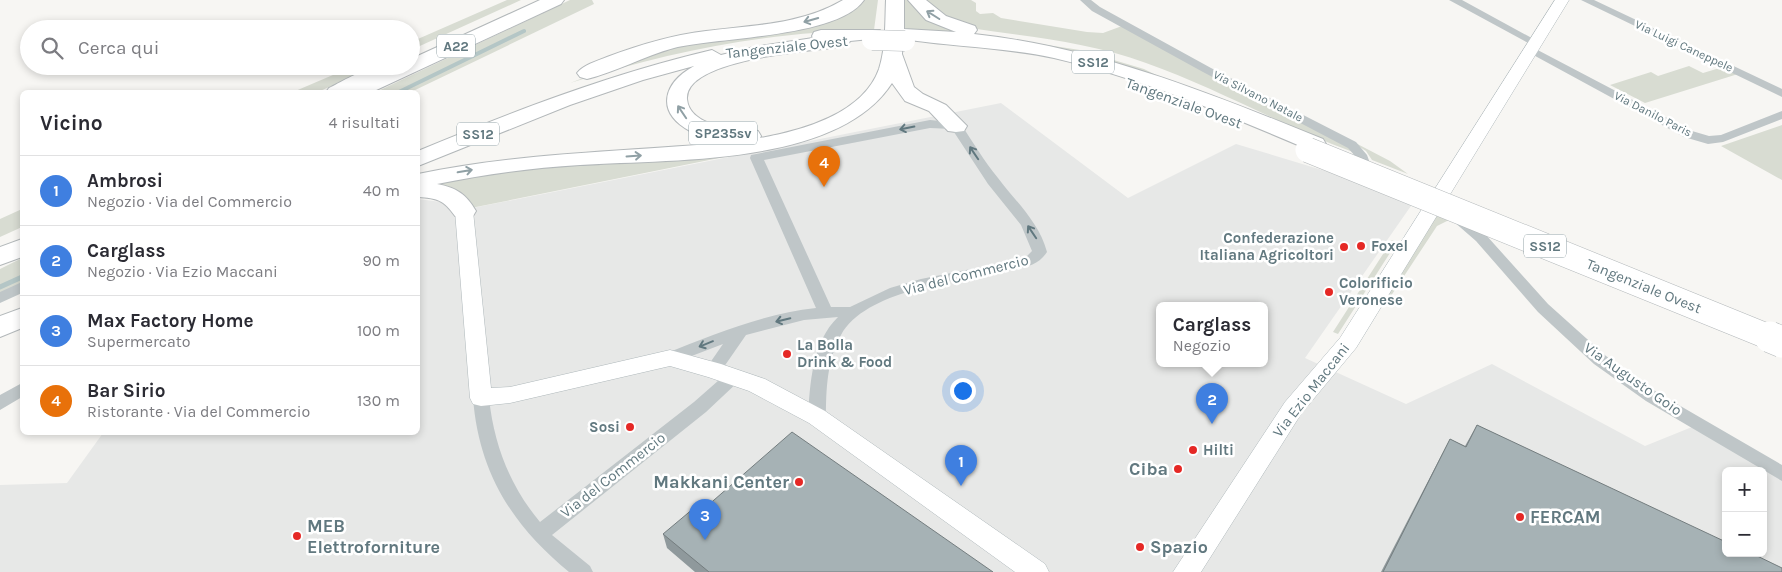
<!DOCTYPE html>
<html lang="it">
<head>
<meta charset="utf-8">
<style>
  :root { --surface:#fff; --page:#f7f7f7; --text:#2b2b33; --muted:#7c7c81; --line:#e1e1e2; --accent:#e52825 }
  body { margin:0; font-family:Karla,sans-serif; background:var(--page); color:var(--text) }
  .controls { position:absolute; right:15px; bottom:15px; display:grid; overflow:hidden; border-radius:8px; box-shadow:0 2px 8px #0003 }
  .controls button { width:45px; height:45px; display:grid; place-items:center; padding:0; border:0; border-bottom:1px solid var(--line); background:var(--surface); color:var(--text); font:25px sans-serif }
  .you { position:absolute; left:962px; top:390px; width:18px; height:18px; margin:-12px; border:4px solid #fff; border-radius:50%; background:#1a73e8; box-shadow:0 0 0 8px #1a73e833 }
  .badge { display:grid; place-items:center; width:32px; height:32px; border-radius:50%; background:var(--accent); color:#fff; font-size:16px; font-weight:700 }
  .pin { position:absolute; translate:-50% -41px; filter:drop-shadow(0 1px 2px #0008) }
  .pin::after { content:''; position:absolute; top:26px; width:18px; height:15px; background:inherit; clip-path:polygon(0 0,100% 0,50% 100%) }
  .popup { position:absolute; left:1156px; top:302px; width:112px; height:65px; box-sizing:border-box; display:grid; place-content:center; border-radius:8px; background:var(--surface); filter:drop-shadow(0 1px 4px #0005); font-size:16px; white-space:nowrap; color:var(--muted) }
  .popup b { font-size:19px; color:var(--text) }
  .popup::after { content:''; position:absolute; left:50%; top:100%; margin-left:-10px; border:10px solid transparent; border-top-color:var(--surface) }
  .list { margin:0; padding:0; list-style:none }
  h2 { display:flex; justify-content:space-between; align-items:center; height:65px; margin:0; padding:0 20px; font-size:21px }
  h2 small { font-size:16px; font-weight:400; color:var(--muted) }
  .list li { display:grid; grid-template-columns:32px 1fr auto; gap:15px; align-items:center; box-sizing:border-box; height:70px; padding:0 20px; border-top:1px solid var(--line) }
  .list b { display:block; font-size:19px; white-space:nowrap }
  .list p { margin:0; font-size:16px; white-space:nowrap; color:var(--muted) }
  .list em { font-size:16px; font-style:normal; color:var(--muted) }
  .icon { flex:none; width:28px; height:28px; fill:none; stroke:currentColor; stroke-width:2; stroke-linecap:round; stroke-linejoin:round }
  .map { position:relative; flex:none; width:1782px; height:572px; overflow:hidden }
  .search { position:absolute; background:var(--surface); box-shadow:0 2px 8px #0003; left:20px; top:20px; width:400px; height:55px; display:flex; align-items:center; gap:12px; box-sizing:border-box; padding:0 18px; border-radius:28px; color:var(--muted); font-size:19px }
  .panel { position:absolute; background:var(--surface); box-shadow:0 2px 8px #0003; left:20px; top:90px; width:400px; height:345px; border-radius:8px }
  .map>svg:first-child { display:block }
  .built { fill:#e7e8e7; fill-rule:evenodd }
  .green { fill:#d8dcd2 }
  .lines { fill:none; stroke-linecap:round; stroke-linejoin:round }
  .stream-far1 { stroke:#b4c6c6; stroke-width:4 }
  .stream { stroke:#b4c6c6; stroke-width:5 }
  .secondary-casing { stroke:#afb8bb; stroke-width:1 }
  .highway-casing { stroke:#b3b8ba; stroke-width:2 }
  .street { fill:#bfc6c8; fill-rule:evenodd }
  .secondary { fill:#fff; fill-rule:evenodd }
  .highway { fill:#fff; fill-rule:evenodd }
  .highway-bridge-far2-casing { stroke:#b3b8ba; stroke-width:21; stroke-linecap:butt }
  .highway-bridge-far1-casing { stroke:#b3b8ba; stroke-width:26; stroke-linecap:butt }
  .highway-bridge-casing { stroke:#b3b8ba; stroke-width:32; stroke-linecap:butt }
  .highway-bridge-far2 { stroke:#fff; stroke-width:20 }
  .highway-bridge-far1 { stroke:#fff; stroke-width:25 }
  .highway-bridge { stroke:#fff; stroke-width:31 }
  .wall { fill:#8f999c }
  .building { fill:#a6b2b5; stroke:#747d7f }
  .oneway { stroke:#90a0a5 }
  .oneway2 { stroke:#61787f }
  .poi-dot { fill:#e52825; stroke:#fff; stroke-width:2 }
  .labels { text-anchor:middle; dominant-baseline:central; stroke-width:5; stroke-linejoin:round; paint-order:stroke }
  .far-street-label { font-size:12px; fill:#61787f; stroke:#fff }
  .shield { fill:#fff; stroke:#90a0a5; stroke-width:1 }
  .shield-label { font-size:14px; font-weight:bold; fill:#61787f }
  .street-label { font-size:15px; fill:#61787f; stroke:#fff }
  .poi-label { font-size:15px; font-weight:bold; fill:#61787f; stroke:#fff; text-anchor:start }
  .near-poi-label { font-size:18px; font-weight:bold; fill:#61787f; stroke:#fff; text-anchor:start }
</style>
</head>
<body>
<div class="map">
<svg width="1782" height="572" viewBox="0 0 1782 572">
  <rect width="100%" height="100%" fill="#f7f6f3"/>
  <path class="built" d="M1001,103L1128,198L1236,144L1342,176L1413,203L1305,358L1406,404L1492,364L1645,446L1692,427L1782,479V572H0V485L67,483L103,433L418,432V199L441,202L452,212ZM1160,305H1264V363H1160ZM1726,471H1763V553H1726Z"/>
  <path class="green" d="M507,0H521L411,50V42Z
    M570,0H592L594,4L411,92H376Z
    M863,0H878L874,30C766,32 672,51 570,83L657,50L791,28Z
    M903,0H912L963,32L1080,50L1144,69L1174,84L1124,67L902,31Z
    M924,0H971L976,3V11L980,14L993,13L1001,18L1087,32L1103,33L1122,26L1346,144L1353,152C1282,126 1217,88 1146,63C1089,42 1030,37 970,28L955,23Z
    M354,66H376L318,92H293Z
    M1689,66L1703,73L1723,67L1738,74L1645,103L1610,85L1651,72L1658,76Z
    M1782,125V180L1721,146Z
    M1344,137L1390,161L1408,174L1372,160L1366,151Z
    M779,146L471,208C468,188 435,185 418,186V184L475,172Z
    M22,209V227L0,237V219Z
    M1437,214L1449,220L1437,226L1385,305L1382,304Z
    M1392,240L1397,242L1338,334L1333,332Z
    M22,258V283L0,294V269Z"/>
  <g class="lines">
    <path class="stream-far1" d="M399,92L524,31"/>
    <path class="stream" d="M0,287L22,277"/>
    <defs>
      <path id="secondary" d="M1555,0H1569L1356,348L1301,414L1201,572H1173L1285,402L1340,338Z
        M464,205L470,207L473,211L491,388L510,387L670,350L721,364L765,379L825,411L1045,564L1049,572H1015L809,423L749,391L708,377L670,366L510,403L481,406L473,404L470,398L455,211L458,207Z"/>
      <path id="highway" d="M540,0H564L561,4L372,92H326L329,88C342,82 368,64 380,74L396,66H411V59Z
        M843,0H864C838,38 717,37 674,48C644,56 616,72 587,79L580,77L577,73C583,65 597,61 607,57C639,45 672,35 706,31C752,25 801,25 843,0Z
        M886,0H904V29L956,32L926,20L908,0H926L946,16L975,26L977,30L974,34C1096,47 1210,93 1323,139L1326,144L1323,149L1315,151L1307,149C1225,114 1141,78 1054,58C1004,47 953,47 903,39L902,54L914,87L923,94L946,105L967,126L964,131L956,132L948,131L929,111L905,101L892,83C838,167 669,159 580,165C532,168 485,174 437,184C457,188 466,194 476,211L473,216L464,218L455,216C444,200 437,198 418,197V174C523,152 626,152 732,142C718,140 703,137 690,131C655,112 663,83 694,66L643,80L570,105L418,166V151C514,111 610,74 712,50L721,55L754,47L813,38L812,36L814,32L821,30H880L882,34L880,38L850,41L848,45L841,47C814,50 684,59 687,99C688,112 699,119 709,123C725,130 742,127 758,131L761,136L760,138C801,131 863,114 879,69C886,47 885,23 886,0Z
        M22,239V257L0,265V247Z
        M22,308V328L0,337V316Z"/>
    </defs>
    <use href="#secondary" class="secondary-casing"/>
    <use href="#highway" class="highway-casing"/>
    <path class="street" d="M1080,0H1091L1100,7L1211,68L1356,142L1367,155L1375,177L1373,180H1363L1355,156L1348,148L1203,72L1092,11Z
      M1449,0H1462L1539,42L1538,44H1530Z
      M1581,0H1594L1782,89V97Z
      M1530,46L1692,131L1709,136L1721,135L1782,111V119L1723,142L1708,144L1684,137L1526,51V47Z
      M930,120L960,123C973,142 984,161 998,178C1016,202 1039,222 1047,252C1037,268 1017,269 1000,272C955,281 865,291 841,335C827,360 826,390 826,417L823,422L817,424L811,422L808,417C810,384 812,342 838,317L804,320L746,335L719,374L713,376L707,374L705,370L723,344L676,362H664L662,358L664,354C714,335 762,314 816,308L750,158L751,155ZM930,128L952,129L988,184L1021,225L1032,251L1026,257L1016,260L921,279L890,288L850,307H831L764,160Z
      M1458,214L1463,215L1486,235L1548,304L1606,356L1658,393L1782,465V481L1646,401L1594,364L1538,312L1476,241L1453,221L1451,218L1453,215Z
      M22,282V293L0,303V292Z
      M733,371L739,373L741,377L739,381L706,412L552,535L590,566L593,572H569C512,525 479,473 473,398L475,394L481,392L487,394L489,398C494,445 510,486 540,522L694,402L727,373Z
      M22,383V397L0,410V395Z"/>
    <use href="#secondary" class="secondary"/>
    <use href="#highway" class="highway"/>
    <defs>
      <path id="highway-bridge-far2" d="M872,40L905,41
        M1308,150L1310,151"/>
      <path id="highway-bridge-far1" d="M1308,150L1774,339"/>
      <path id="highway-bridge" d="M1770,337L1782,342"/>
    </defs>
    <use href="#highway-bridge-far2" class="highway-bridge-far2-casing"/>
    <use href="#highway-bridge-far1" class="highway-bridge-far1-casing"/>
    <use href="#highway-bridge" class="highway-bridge-casing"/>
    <use href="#highway-bridge-far2" class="highway-bridge-far2"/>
    <use href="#highway-bridge-far1" class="highway-bridge-far1"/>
    <use href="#highway-bridge" class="highway-bridge"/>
  </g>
  <path class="wall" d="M1477,425L1782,572H1381L1442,454L1450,439L1465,446Z
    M663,534L993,572H695L667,548Z"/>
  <path class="building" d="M1477,425L1726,542V553H1751L1782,568V572H1383L1450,439L1466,447Z
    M792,432L993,572H709L663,534L700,503L706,507Z"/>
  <defs><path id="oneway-shaft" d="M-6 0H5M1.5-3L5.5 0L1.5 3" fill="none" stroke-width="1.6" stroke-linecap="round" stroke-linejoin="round" transform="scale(1.25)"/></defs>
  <g class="oneway">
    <use href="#oneway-shaft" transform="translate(933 15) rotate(-148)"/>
    <use href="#oneway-shaft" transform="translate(811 20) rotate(164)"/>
    <use href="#oneway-shaft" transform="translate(682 112) rotate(-124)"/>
    <use href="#oneway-shaft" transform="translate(634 156) rotate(-4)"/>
    <use href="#oneway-shaft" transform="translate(465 171) rotate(-10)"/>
  </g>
  <g class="oneway2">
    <use href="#oneway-shaft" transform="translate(907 128) rotate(169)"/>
    <use href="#oneway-shaft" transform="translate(974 153) rotate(-124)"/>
    <use href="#oneway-shaft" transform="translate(1032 232) rotate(-124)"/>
    <use href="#oneway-shaft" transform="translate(783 320) rotate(167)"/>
    <use href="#oneway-shaft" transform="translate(706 344) rotate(158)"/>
  </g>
  <g class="poi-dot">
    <circle cx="1361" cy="246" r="5"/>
    <circle cx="1344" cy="247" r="5"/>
    <circle cx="1329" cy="292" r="5"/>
    <circle cx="787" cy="354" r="5"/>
    <circle cx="630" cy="427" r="5"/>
    <circle cx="1193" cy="450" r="5"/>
    <circle cx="1178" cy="469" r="5"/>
    <circle cx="799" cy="482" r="5"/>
    <circle cx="1520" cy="517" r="5"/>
    <circle cx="297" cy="536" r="5"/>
    <circle cx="1140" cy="547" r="5"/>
  </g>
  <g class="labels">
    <g class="far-street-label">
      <text transform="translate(1684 46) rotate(25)">Via Luigi Caneppele</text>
      <text transform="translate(1258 96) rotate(27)">Via Silvano Natale</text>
      <text transform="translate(1653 114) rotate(27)">Via Danilo Paris</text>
    </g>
    <g class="shield">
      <rect x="437" y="34.5" width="38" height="23" rx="4"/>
      <rect x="1072" y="50.5" width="42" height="23" rx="4"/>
      <rect x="689" y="121.5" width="68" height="23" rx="4"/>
      <rect x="457" y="122.5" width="42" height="23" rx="4"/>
      <rect x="1524" y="234.5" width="42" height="23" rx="4"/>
    </g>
    <g class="shield-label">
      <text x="456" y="46">A22</text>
      <text x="1093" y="62">SS12</text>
      <text x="723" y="133">SP235sv</text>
      <text x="478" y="134">SS12</text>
      <text x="1545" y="246">SS12</text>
    </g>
    <g class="street-label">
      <text transform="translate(787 47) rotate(-6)">Tangenziale Ovest</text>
      <text transform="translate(1184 103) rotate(20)">Tangenziale Ovest</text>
      <text transform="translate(966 275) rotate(-14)">Via del Commercio</text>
      <text transform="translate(1644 286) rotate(22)">Tangenziale Ovest</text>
      <text transform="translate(1633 379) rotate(35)">Via Augusto Goio</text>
      <text transform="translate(1311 390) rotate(-52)">Via Ezio Maccani</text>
      <text transform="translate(613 475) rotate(-38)">Via del Commercio</text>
    </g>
    <g class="poi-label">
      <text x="1334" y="238" text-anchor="end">Confederazione<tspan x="1334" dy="17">Italiana Agricoltori</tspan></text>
      <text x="1371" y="246">Foxel</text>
      <text x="1339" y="283">Colorificio<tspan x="1339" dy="17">Veronese</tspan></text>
      <text x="797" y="345">La Bolla<tspan x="797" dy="17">Drink &amp; Food</tspan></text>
      <text x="620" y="427" text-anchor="end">Sosi</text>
      <text x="1203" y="450">Hilti</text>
    </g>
    <g class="near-poi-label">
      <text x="1168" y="469" text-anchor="end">Ciba</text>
      <text x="789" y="482" text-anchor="end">Makkani Center</text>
      <text x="1530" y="517">FERCAM</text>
      <text x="307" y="526">MEB<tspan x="307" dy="21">Elettroforniture</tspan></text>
      <text x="1150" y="547">Spazio</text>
    </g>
  </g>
</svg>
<div class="controls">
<button>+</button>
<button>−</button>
</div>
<div class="you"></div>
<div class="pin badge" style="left:961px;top:486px;background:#3f7fe0">1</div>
<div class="pin badge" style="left:1212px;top:424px;background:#3f7fe0">2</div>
<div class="popup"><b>Carglass</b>Negozio</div>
<div class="pin badge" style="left:705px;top:540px;background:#3f7fe0">3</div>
<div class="pin badge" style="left:824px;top:187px;background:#e8710a">4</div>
<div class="search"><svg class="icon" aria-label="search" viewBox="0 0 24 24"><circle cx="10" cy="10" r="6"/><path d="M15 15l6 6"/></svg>Cerca qui</div>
<section class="panel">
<h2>Vicino<small>4 risultati</small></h2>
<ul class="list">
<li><span class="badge" style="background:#3f7fe0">1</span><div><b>Ambrosi</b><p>Negozio · Via del Commercio</p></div><em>40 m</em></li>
<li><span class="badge" style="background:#3f7fe0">2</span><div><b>Carglass</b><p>Negozio · Via Ezio Maccani</p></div><em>90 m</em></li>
<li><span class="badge" style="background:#3f7fe0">3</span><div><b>Max Factory Home</b><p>Supermercato</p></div><em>100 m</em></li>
<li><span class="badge" style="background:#e8710a">4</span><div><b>Bar Sirio</b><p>Ristorante · Via del Commercio</p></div><em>130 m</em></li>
</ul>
</section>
</div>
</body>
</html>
